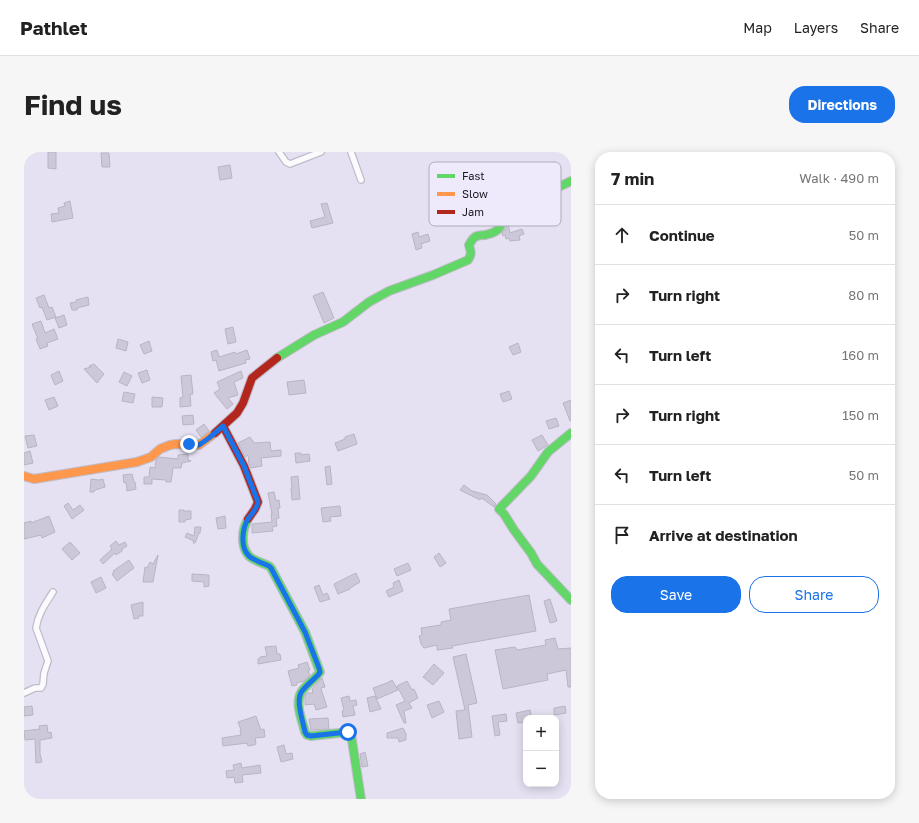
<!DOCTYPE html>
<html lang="en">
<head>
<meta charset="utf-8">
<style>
  :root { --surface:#fff; --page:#f6f6f6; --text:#222; --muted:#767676; --line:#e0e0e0; --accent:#1a73e8 }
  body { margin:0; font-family:"Golos Text",sans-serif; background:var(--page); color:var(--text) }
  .controls { position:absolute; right:12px; bottom:12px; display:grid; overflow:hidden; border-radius:8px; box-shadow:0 2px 10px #0003 }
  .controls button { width:36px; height:36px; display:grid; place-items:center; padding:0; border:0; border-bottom:1px solid var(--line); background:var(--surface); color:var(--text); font:20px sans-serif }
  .stop { position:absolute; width:12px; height:12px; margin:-9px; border:3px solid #1a73e8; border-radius:50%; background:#fff }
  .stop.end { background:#1a73e8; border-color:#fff; box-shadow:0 1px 4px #0008 }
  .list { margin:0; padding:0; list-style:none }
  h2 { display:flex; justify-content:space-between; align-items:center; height:52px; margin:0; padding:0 16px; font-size:17px }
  h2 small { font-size:13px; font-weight:400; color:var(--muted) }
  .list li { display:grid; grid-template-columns:26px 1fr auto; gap:12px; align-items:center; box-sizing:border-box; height:60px; padding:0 16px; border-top:1px solid var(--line) }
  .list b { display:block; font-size:15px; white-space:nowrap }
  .list em { font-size:13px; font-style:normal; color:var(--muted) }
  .actions { display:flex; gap:8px; padding:12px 16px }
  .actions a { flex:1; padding:9px 0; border:1px solid var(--accent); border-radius:16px; text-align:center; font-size:14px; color:var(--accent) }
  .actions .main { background:var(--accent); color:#fff }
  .icon { flex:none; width:22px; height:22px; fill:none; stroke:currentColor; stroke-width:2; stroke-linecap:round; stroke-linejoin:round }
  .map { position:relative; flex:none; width:547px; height:647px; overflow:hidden; border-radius:16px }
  header { display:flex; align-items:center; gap:24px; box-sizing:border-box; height:56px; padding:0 20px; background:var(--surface); border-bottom:1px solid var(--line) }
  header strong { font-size:19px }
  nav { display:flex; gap:22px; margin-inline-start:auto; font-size:14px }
  .intro { display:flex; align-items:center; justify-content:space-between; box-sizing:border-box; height:96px; padding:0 24px }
  h1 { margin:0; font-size:28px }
  .button { padding:10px 18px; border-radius:16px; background:var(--accent); color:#fff; font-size:14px; font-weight:700 }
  main { display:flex; gap:24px; padding:0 24px }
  aside { flex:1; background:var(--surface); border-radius:16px; box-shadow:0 2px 10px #0003 }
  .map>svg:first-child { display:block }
  .building { fill:#ccc8da; stroke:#b8b5c2 }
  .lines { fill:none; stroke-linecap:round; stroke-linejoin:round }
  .street-casing { stroke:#bfbcc9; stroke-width:8 }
  .fast-casing { stroke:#bfbcc9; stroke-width:10 }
  .slow-casing { stroke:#bfbcc9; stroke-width:10 }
  .jam-casing { stroke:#bfbcc9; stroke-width:10 }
  .street { stroke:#fbfafd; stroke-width:5.5 }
  .fast { stroke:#63d668; stroke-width:8 }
  .slow { stroke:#ff974d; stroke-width:8 }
  .jam { stroke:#b3261e; stroke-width:8 }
  .route { stroke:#1a73e8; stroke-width:5 }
  .key { fill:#eeeafc; stroke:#aeabba; stroke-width:1 }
  .key-label { font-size:11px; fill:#191721 }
</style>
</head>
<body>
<header>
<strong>Pathlet</strong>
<nav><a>Map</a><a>Layers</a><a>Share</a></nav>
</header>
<div class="intro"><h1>Find us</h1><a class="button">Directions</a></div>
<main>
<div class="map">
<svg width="547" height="647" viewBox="0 0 547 647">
  <rect width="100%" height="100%" fill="#e5e1f2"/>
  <path class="building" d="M24,0H32V17L24,16Z
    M77,1H85L86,15H78Z
    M206,13L208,26L196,28L194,15Z
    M46,49L49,66L28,70L27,62L35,61L34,56L41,54L40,51Z
    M303,51L309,71L288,76L286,69L301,65L297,52Z
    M484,72L486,81L498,77L500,82L495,84L496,88L486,89L485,86L482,87L481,83L479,84L478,81L481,78Z
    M394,80L395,85L404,82L406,89L397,92L398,96L392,98L388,82Z
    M299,140L310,166L300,171L289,144Z
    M20,143L25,156L28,155L32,165L23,168L18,155L16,156L12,146Z
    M64,145L65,153L53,156V158H48L46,151L52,150V148Z
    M40,163L43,173L35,176L31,166Z
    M17,169L21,181L30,177L34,187L23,191L24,194L16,197L12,187H14L8,172Z
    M209,175L212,190L204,192L201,177Z
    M94,187L104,190L102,199L92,196Z
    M125,189L128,199L120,202L116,193Z
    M494,191L497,200L489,203L485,195Z
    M193,198L195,205L211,200L212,202L223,198L226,207L221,208L222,211L195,219L192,208L189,209L187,200Z
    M70,212L80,222L73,231L60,217L67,215L65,214Z
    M123,218L126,228L118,231L114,221Z
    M35,219L39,229L31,233L27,223Z
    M217,219L219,226L210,230L214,243L204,246L209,252L203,257L190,241L196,237L193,230Z
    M100,220L108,224L103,234L95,230Z
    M167,223L169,242H166L167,254L156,255V246L159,245L157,224Z
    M280,228L282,241L265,243L263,230Z
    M485,239L488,247L479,250L476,242Z
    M100,240L111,242L109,251L98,249Z
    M30,245L34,254L25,258L21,248Z
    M128,245L139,246L138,255H128Z
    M547,248V269H546L539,251Z
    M169,263L170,272L159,273L158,264Z
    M532,266L535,274L525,277L522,269Z
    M180,272L185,279L177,285L172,278Z
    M330,282L333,292L314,299L311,291L321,287V285Z
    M10,283L13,294L4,296L1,284Z
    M518,283L524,293L514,299L508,288Z
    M226,285L230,291L246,290L247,299L257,298V304L237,306L238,314L227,316L225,312L224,303L221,305L214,291Z
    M6,299L9,311L0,313V301Z
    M271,301H277V303L285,302L286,309L272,311Z
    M164,302V308L167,309L158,311L157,316H149L147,330H142V328L128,327V332H120V325H125L126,315L131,316L132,308L135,305L154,307V303Z
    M306,314L308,332L303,333L301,315Z
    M108,322L110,330H111L112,337L103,339L102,330L100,331L99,323Z
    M274,324L276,347L268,348L267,336H268L267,325Z
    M67,327L75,328L79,327L81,335L71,338L70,340H66Z
    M440,333L448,339L463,343L472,352L470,355L459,347L457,346L456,348L436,338Z
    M250,340L252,349L255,348L256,356H254L255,366L252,367L253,374L248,375L249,379L228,381V372L248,370L247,362H248L244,341Z
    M44,351L49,358L56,353L60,358L48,367L40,354Z
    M316,354L317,364L306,365L307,369L299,370L297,356Z
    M155,358H160V359H167V367L161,368V370H155Z
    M25,364L31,380L18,386L17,383L0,387V371L7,369V371Z
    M201,364L202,376L194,377L192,366Z
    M171,375H177L176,381H175L171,391H169L170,389L161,385L163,381L170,384Z
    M92,389L95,393L101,390L103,394L98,397V399L92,403L91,401L79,412L76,408L88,397L86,394Z
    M46,390L56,401L48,408L38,397Z
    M415,401L422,411L416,415L410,405Z
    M134,403L129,430H119L121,415L123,416L126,410L129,412Z
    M105,408L110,416L93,429L88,422L90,420L89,419Z
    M384,411L387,418L373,424L370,417Z
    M332,421L336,430L326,436V437L314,442L310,432Z
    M168,422L185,423V434L180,435V430L168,429Z
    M77,425L82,436L72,441L67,430Z
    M375,428L379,439L365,445L362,439L370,435L369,431Z
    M295,433L299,443L303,441L306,447L296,450L290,435Z
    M505,443L512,479L428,494L429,496L413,498V493L400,496L397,492L395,484L398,483L397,476L417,473V470L427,468L425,457Z
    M526,447L533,469L526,471L520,449Z
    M119,450V464H114L115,466L110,467L107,453Z
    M531,486L534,497L547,496V535H544L542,518L523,522L524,528L479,537L471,498L491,495L493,498L522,493L521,488Z
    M252,494L253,502H256L257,508L234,512V507L236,506V505L243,504L241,495Z
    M442,502L453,551L444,553L448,585L435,587L432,559L441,558L429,505Z
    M283,510L286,518L284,519L286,523L280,529L272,531L273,533L268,534L264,519L275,516L274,513Z
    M410,512L420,521L409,533L399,525Z
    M298,526L301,535L297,536V537L303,555L292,558L290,552L281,553V545L283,541H289L288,537Z
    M368,528L374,538L353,547L349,536L363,531Z
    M383,529L388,538L390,537L394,546L385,551L388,556L380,559L382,571H380L372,553L381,549L373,534Z
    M325,544L326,549L332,548L333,553L329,554L331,563L319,565L318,559L320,558L317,546Z
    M351,544L357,557L346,560L343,546Z
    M415,549L420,560L408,566L403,553Z
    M8,554L9,563L0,564V555Z
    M541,554L542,561L530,563V556Z
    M506,558L508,566H502V570L494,571L492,561Z
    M482,562L483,569L474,570L476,583L471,584L468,564Z
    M232,564L237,578L240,577L241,585L231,586L232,592L230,593L224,594L223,591L199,594L198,586L217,583L216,578H217L214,570Z
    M304,566L305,577L287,578L285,567Z
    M23,573L24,581L27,580L28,586L16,588V602L18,610L12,611L11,587L1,588L0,579L16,577L15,574Z
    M379,576L382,582V588L375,590L374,586H363V581Z
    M260,593L262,602L268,601L269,607L257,610L253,595Z
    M341,600L344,614L338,615L336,602Z
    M217,611L218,616L236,613L237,621L218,623L219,630L211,631L210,625L203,626L202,619L210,618L209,613Z"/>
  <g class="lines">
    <defs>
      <path id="street" d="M255,0L262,10L266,12L297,0
        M327,0L337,28
        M0,541L11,536H17L19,532L20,521L24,509L12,476C14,462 22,451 29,440"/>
      <path id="fast" d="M253,206L290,183L319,170L345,150L365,139L409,123L444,108C448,102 447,100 445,93C447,90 448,87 451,85C454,83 457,83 461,83C477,80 481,72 476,57L480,55L512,46L547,29
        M547,281L524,300L507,324L475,357L480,362L490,378L507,401L513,412L547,448
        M224,367C218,378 216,394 225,404C230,409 239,411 245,414L247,416L281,480L296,520C291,527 283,532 278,539C270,550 278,568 281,580L283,583L287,584L324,580L327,582L337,647"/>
      <path id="slow" d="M0,324L10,327L113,310L127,305L136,297L146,293L152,292L175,293L191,281"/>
      <path id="jam" d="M199,274L220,314L234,350L231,357L224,367
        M191,281L213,261L219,251L228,226L253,206"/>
    </defs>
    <use href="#street" class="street-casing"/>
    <use href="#fast" class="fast-casing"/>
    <use href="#slow" class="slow-casing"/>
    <use href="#jam" class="jam-casing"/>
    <use href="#street" class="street"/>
    <use href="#fast" class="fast"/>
    <use href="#slow" class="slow"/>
    <use href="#jam" class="jam"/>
  </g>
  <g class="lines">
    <path class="route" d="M165,292L175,293L185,286L199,274L220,314L234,350C233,357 228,361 224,367C218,377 216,395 225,404C228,407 240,412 245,414L247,416L281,480L295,516L296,520L294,523C289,528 283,533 278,539C271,548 279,569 281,580L283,583L287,584L324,580"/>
  </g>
  <rect x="405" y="10" width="132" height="64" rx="6" class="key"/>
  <rect x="413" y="22" width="18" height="4" fill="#63d668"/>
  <rect x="413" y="40" width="18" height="4" fill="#ff974d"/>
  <rect x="413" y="58" width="18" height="4" fill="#b3261e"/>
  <g class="key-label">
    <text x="438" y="28">Fast</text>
    <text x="438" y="46">Slow</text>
    <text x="438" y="64">Jam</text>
  </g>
</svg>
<div class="controls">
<button>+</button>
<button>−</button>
</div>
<div class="stop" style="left:324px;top:580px"></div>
<div class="stop end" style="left:165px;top:292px"></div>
</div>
<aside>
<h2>7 min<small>Walk · 490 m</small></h2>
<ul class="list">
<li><svg class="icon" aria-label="ahead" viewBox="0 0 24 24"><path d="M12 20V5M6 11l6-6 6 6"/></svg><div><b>Continue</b></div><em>50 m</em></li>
<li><svg class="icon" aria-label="right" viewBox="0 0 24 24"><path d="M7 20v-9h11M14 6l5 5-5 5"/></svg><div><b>Turn right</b></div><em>80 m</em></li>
<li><svg class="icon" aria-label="left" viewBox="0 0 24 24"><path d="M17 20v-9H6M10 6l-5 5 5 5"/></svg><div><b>Turn left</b></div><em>160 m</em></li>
<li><svg class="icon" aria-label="right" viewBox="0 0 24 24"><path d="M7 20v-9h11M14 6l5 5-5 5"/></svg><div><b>Turn right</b></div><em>150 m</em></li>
<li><svg class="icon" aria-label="left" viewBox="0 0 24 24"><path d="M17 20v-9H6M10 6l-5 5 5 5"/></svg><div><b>Turn left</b></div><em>50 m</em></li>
<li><svg class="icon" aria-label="arrive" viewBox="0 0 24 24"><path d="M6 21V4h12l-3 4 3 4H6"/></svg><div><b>Arrive at destination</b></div></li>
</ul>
<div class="actions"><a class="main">Save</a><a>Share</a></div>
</aside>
</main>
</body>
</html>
